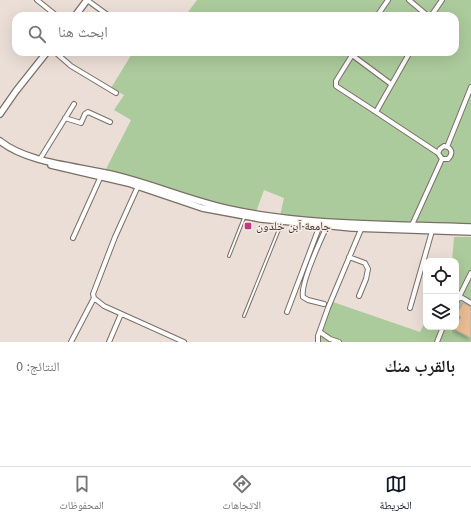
<!DOCTYPE html>
<html lang="ar">
<head>
<meta charset="utf-8">
<style>
  :root { --surface:#fff; --page:#f6f6f6; --text:#202124; --muted:#757577; --line:#e0e0e0; --accent:#111827 }
  body { margin:0; font-family:"Fira Sans","Noto Naskh Arabic",sans-serif; background:var(--page); color:var(--text); direction:rtl }
  .controls { position:absolute; right:12px; bottom:12px; display:grid; overflow:hidden; border-radius:8px; box-shadow:0 4px 16px #0002 }
  .controls button { width:36px; height:36px; display:grid; place-items:center; padding:0; border:0; border-bottom:1px solid var(--line); background:var(--surface); color:var(--text); font:20px sans-serif }
  .list { margin:0; padding:0; list-style:none }
  h2 { display:flex; justify-content:space-between; align-items:center; height:52px; margin:0; padding:0 16px; font-size:17px }
  h2 small { font-size:13px; font-weight:400; color:var(--muted) }
  .icon { flex:none; width:22px; height:22px; fill:none; stroke:currentColor; stroke-width:2; stroke-linecap:round; stroke-linejoin:round }
  .map { position:relative; flex:none; width:471px; height:342px; overflow:hidden; direction:ltr }
  .search { position:absolute; background:var(--surface); box-shadow:0 4px 16px #0002; left:12px; right:12px; top:12px; height:44px; display:flex; align-items:center; gap:10px; box-sizing:border-box; padding:0 14px; border-radius:12px; color:var(--muted); font-size:15px }
  .sheet { height:124px; background:var(--surface) }
  nav { display:flex; justify-content:space-around; align-items:center; box-sizing:border-box; height:56px; border-top:1px solid var(--line); background:var(--surface); font-size:11px; color:var(--muted) }
  nav a { display:grid; justify-items:center; gap:2px }
  nav .on { color:var(--accent) }
  .map>svg:first-child { display:block }
  .green { fill:#accb9c }
  .building { fill:#ebbd93; stroke:#b8aea4; filter:url(#shadow) }
  .lines { fill:none; stroke-linecap:round; stroke-linejoin:round }
  .lane-casing { stroke:#7a6e67; stroke-width:4 }
  .street-casing { stroke:#7a6e67; stroke-width:6 }
  .secondary-casing { stroke:#7a6e67; stroke-width:8 }
  .lane { stroke:#fff; stroke-width:2 }
  .street { stroke:#fff; stroke-width:4 }
  .secondary { stroke:#fff; stroke-width:5.5 }
  .poi-dot { fill:#c03a7d; stroke:#f8ebe3; stroke-width:1.5 }
  .labels { text-anchor:middle; dominant-baseline:central; stroke-width:3; stroke-linejoin:round; paint-order:stroke }
  .poi-label { font-size:12px; fill:#3d3835; stroke:#f8ebe3; text-anchor:start }
</style>
</head>
<body>
<div class="map">
<svg width="471" height="342" viewBox="0 0 471 342">
  <defs>
    <filter id="shadow"><feDropShadow dx="-2" dy="2" stdDeviation="2" flood-color="#0004"/></filter>
  </defs>
  <rect width="100%" height="100%" fill="#ebded6"/>
  <path class="green" d="M197,0H471V225L404,223L280,216L284,198L264,190L256,212C241,209 226,207 211,204C175,195 142,178 106,169L131,120L114,110L124,95L111,88L133,52H455V16H185Z
    M454,237H471V342H316L333,302L420,332L426,320V327H456V261H452Z"/>
  <path class="building" d="M463,303L471,307V338L454,329L461,317L457,314Z"/>
  <g class="lines">
    <defs>
      <path id="lane" d="M229,256L244,218
        M244,316L282,222"/>
      <path id="street" d="M37,0L57,16
        M87,0L109,16
        M409,0L428,16
        M377,16L388,0
        M431,16L442,0
        M55,52L71,66L116,93
        M354,52L336,81V86L376,112
        M410,52L376,112L438,153L442,159H448C452,155 453,151 448,147L444,146L440,149L438,153
        M352,55L391,84
        M65,118L81,123L85,114L88,112L110,122
        M447,147L471,87
        M40,159L74,104
        M139,184L115,237L93,294L94,298L104,306L184,342
        M412,225L442,159
        M73,238L101,176
        M349,257L365,263L368,269L366,279L359,296
        M459,296L471,303
        M456,303L471,273
        M324,304L308,300L303,297C300,285 321,239 327,226
        M410,308L432,231
        M287,312L320,225
        M320,332L330,339L339,342
        M71,342L94,298
        M109,342L121,314
        M318,342V336L328,308L362,227
        M437,342L443,327"/>
      <path id="secondary" d="M75,16L87,0
        M0,114L16,91L47,52
        M0,141C27,163 77,166 110,174C150,183 188,200 229,209C307,226 392,224 471,227
        M51,165L128,183L202,208L261,219L352,228L471,232"/>
    </defs>
    <use href="#lane" class="lane-casing"/>
    <use href="#street" class="street-casing"/>
    <use href="#secondary" class="secondary-casing"/>
    <use href="#lane" class="lane"/>
    <use href="#street" class="street"/>
    <use href="#secondary" class="secondary"/>
  </g>
  <rect class="poi-dot" x="244" y="222" width="8" height="8" rx="2"/>
  <g class="labels">
    <g class="poi-label">
      <text x="256" y="226">جامعة آبن خلدون</text>
    </g>
  </g>
</svg>
<div class="controls">
<button><svg class="icon" aria-label="locate" viewBox="0 0 24 24"><circle cx="12" cy="12" r="6"/><path d="M12 2v4M12 18v4M2 12h4M18 12h4"/></svg></button>
<button><svg class="icon" aria-label="layers" viewBox="0 0 24 24"><path d="M12 4l9 5-9 5-9-5zM3 14l9 5 9-5"/></svg></button>
</div>
<div class="search"><svg class="icon" aria-label="search" viewBox="0 0 24 24"><circle cx="10" cy="10" r="6"/><path d="M15 15l6 6"/></svg>ابحث هنا</div>
</div>
<section class="sheet">
<h2>بالقرب منك<small>النتائج: 0</small></h2>
<ul class="list">
</ul>
</section>
<nav>
<a class="on"><svg class="icon" aria-label="map" viewBox="0 0 24 24"><path d="M3 6l6-2 6 2 6-2v14l-6 2-6-2-6 2zM9 4v14M15 6v14"/></svg>الخريطة</a>
<a><svg class="icon" aria-label="directions" viewBox="0 0 24 24"><path d="M12 3l9 9-9 9-9-9zM9 14v-3h6M13 9l2 2-2 2"/></svg>الاتجاهات</a>
<a><svg class="icon" aria-label="saved" viewBox="0 0 24 24"><path d="M7 4h10v16l-5-4-5 4z"/></svg>المحفوظات</a>
</nav>
</body>
</html>
